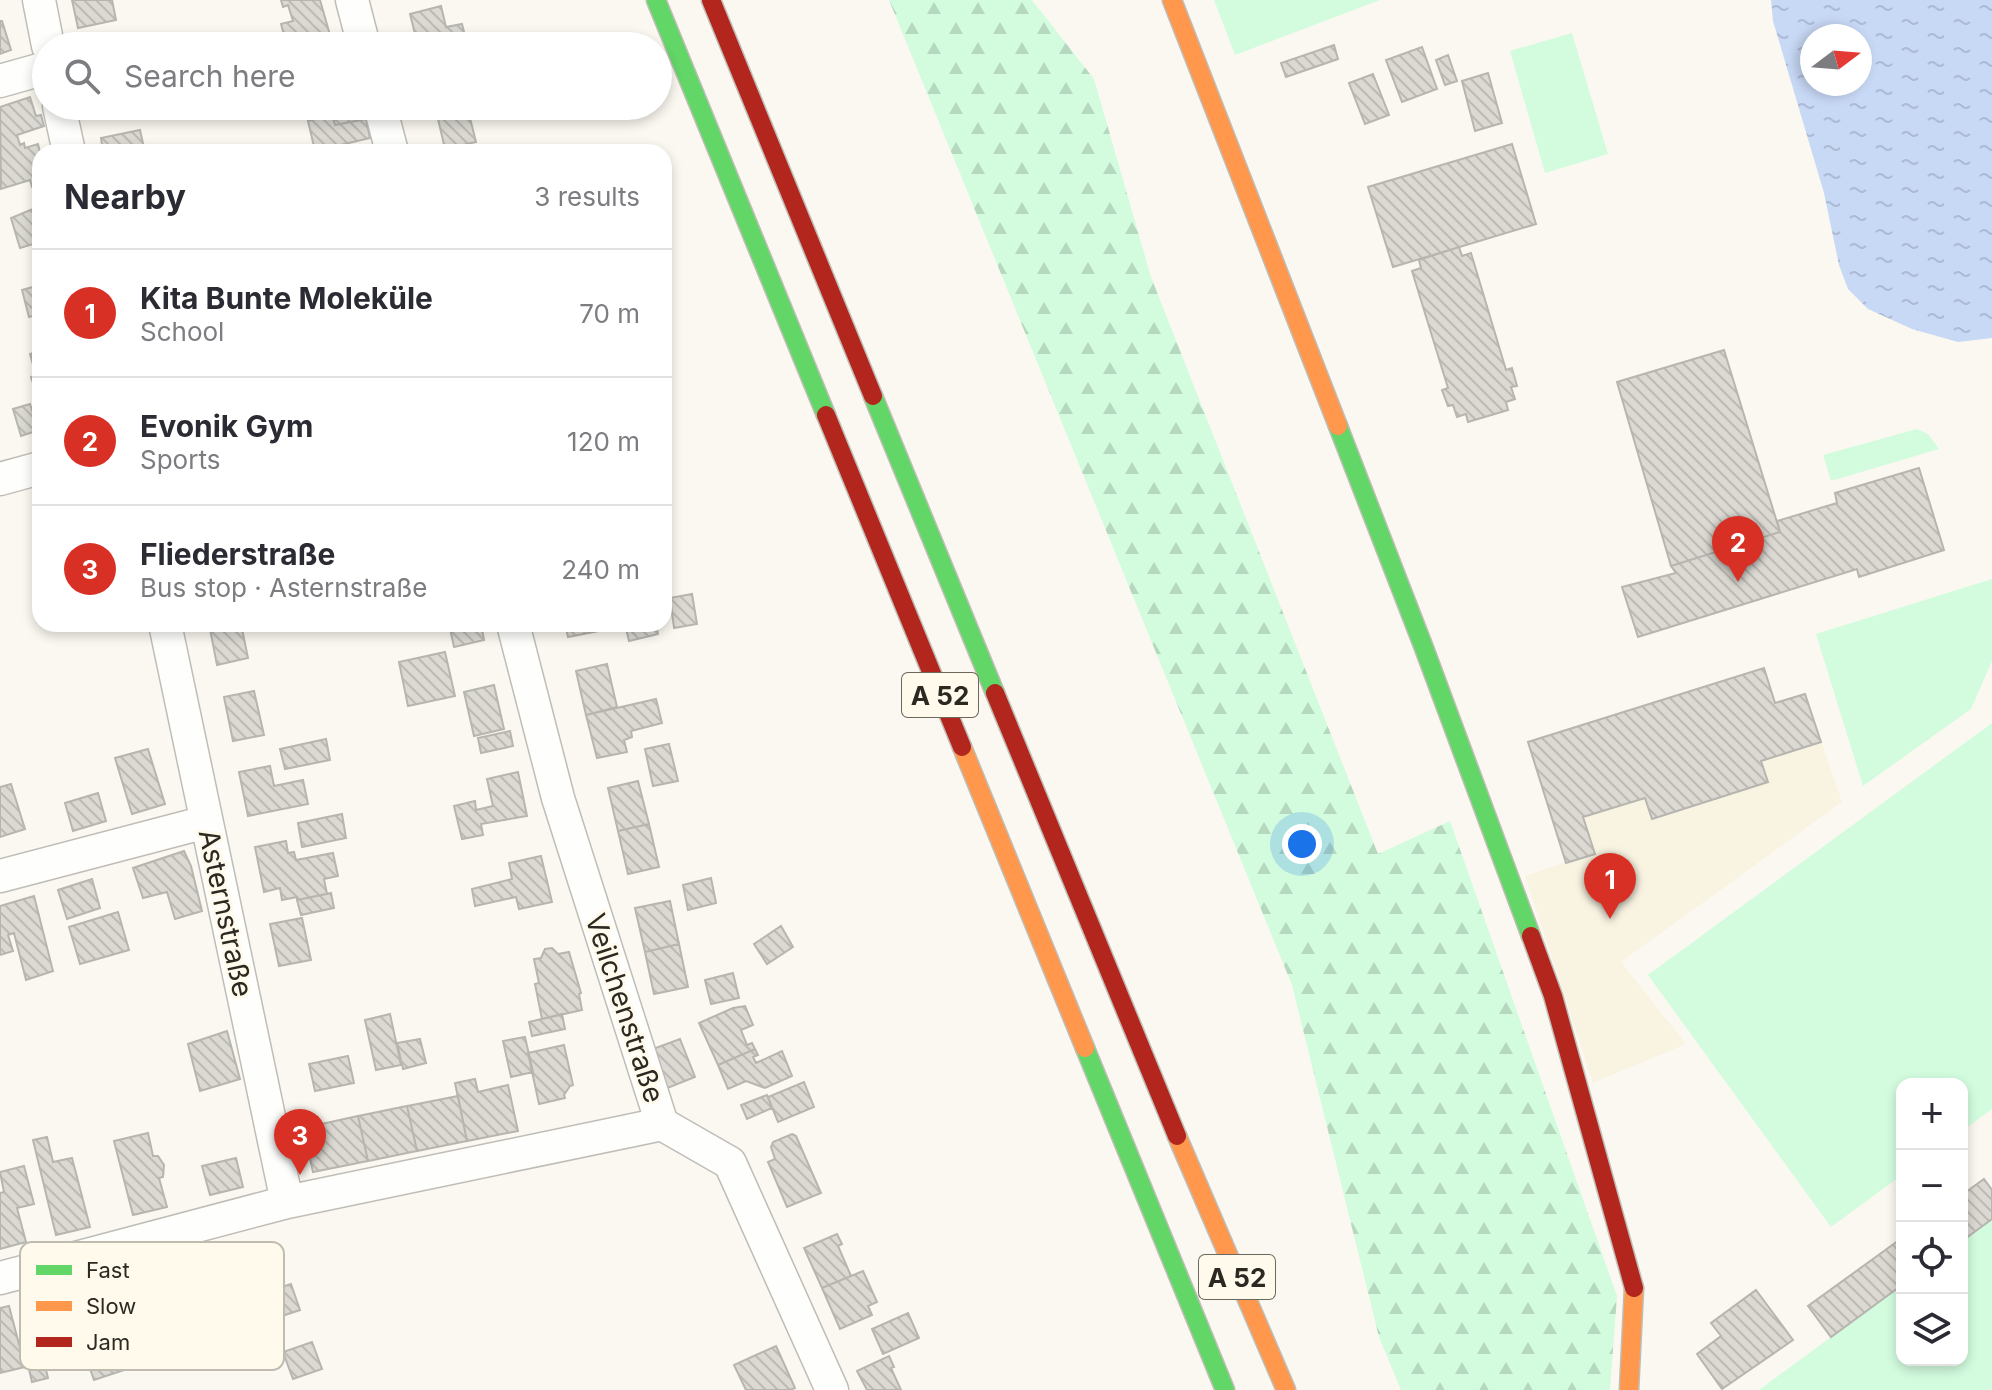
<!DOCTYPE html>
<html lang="en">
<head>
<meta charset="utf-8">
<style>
  :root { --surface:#fff; --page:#f2f2f3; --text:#2b2b33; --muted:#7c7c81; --line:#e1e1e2; --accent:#d93025 }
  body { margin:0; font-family:Inter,sans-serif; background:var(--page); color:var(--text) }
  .controls { position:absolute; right:24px; bottom:24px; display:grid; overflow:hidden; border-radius:16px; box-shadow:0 4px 12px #0003 }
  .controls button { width:72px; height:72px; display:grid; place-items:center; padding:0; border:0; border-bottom:2px solid var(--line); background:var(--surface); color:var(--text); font:40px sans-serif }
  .compass { position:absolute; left:1800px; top:24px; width:72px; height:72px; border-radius:50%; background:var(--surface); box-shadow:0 4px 12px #0003; rotate:74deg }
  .you { position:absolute; left:1302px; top:844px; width:28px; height:28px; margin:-20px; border:6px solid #fff; border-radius:50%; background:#1a73e8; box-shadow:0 0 0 12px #1a73e833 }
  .badge { display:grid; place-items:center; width:52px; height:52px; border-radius:50%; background:var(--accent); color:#fff; font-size:26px; font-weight:700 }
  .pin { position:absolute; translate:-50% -66px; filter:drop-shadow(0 2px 4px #0008) }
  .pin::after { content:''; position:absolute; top:42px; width:28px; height:24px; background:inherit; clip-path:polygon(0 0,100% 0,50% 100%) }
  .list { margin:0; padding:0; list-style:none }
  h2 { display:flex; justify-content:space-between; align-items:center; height:104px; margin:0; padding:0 32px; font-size:34px }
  h2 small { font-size:26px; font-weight:400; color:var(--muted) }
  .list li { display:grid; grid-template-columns:52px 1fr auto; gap:24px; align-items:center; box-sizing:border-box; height:128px; padding:0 32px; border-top:2px solid var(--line) }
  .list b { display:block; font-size:30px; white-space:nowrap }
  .list p { margin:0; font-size:26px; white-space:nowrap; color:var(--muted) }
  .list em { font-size:26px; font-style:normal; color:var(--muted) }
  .icon { flex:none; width:44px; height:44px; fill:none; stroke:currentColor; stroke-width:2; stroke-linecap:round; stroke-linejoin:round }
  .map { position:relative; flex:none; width:1992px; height:1390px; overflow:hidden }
  .search { position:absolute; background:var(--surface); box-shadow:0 4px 12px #0003; left:32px; top:32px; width:640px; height:88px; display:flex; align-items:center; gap:20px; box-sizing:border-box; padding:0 28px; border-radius:44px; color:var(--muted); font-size:30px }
  .panel { position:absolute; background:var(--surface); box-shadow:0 4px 12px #0003; left:32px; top:144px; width:640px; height:488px; border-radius:24px }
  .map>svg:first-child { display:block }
  .built { fill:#f9f4e2 }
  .grass { fill:#d3fcdf }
  .forest { fill:url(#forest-firs) }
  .water { fill:url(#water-ripples); fill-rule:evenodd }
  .building { fill:url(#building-back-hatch); stroke:#b7b5af; stroke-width:2 }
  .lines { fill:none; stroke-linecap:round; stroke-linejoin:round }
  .street-casing { stroke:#bfbdb6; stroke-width:35 }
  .fast-casing { stroke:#bfbdb6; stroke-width:21 }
  .slow-casing { stroke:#bfbdb6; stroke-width:21 }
  .jam-casing { stroke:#bfbdb6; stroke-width:21 }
  .street { stroke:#fefefd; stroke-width:32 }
  .fast { stroke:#63d668; stroke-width:18 }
  .slow { stroke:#ff974d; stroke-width:18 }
  .jam { stroke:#b3261e; stroke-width:18 }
  .labels { text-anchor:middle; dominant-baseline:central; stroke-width:6; stroke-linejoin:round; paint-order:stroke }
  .shield { fill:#fffaeb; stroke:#6b685e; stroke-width:2 }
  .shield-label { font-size:26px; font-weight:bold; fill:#2b2922 }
  .street-label { font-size:28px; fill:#2b2922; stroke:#fffaeb }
  .key { fill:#fffaeb; stroke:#bfbbaf; stroke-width:2 }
  .key-label { font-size:22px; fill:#2b2922 }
</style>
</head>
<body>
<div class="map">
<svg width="1992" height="1390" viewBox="0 0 1992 1390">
  <defs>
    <pattern id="forest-firs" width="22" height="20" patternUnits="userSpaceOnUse" patternTransform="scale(2)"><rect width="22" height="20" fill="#d3fcdf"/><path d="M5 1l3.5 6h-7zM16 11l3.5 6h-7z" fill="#b5d8bf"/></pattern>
    <pattern id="water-ripples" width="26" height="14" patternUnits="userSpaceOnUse" patternTransform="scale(2)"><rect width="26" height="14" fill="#c8d9f6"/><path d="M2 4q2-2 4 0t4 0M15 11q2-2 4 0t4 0" fill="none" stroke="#acbad3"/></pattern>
    <pattern id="building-back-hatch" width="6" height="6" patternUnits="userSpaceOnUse" patternTransform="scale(2)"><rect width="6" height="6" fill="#dbd9d2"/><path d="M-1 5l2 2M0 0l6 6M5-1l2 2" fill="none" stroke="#bcbab4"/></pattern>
  </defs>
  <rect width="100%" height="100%" fill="#faf8f0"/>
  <path class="built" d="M1764,668L1775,703L1805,694L1842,802L1621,962L1686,1044L1593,1083L1525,876L1566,862L1528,742Z"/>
  <path class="grass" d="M1214,0H1380L1235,55Z
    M1572,33L1608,154L1545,173L1510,51Z
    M1917,429L1928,434L1939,449L1831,481L1823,455Z
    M1992,579V661L1971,709L1863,786L1816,634Z
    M1992,723V1109L1962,1131V1084H1902V1175L1831,1227L1648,975Z
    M1992,1219V1390H1759L1902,1285V1360H1962V1241Z"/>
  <path class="forest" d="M889,0H1032L1094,79L1151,277L1378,854L1450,821L1617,1296L1610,1390H1401L1379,1337L1292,985Z"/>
  <path class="water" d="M1771,0H1992V338L1958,342L1912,329L1868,309L1848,289L1839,265L1824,193L1773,21ZM1812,36H1860V84H1812Z"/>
  <path class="building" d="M72,0H112L116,20L78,28Z
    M281,0H320L330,35L287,46L281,24L293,21L288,5L283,7Z
    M441,6L446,27L462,24L467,44L418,46L410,14Z
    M0,21H2L11,50L0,54Z
    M1334,45L1338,59L1286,77L1281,63Z
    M1422,47L1437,89L1402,102L1386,60Z
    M1448,55L1457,81L1445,85L1436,60Z
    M1488,73L1502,123L1475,131L1462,81Z
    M1373,74L1389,115L1365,124L1349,83Z
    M30,97L36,116L41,115L44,126L17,135L20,145L24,143L25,148L38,144L40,152V184L32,187L30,180L1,189L0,107Z
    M331,106H363L366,119L335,125Z
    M435,106H467L476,142L445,149Z
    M332,115L335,125L366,119L370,138L315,151L308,121Z
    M140,130L145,152H103L101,138Z
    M1512,144L1536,224L1393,267L1368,187Z
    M40,206V242L20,248L11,218Z
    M1459,247L1462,256L1471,253L1506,370L1512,368L1517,386L1511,387L1515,399L1506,402L1508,410L1468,422L1466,414L1457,417L1453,405L1448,406L1442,390L1448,388L1412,271L1421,268L1419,260Z
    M40,285V314L29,317L22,290Z
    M40,350V405L31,377L36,375L30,354Z
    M1724,350L1780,532L1671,566L1617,382Z
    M30,404L39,430L21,436L13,409Z
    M1919,468L1944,550L1859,577L1857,569L1638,637L1622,587L1676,573L1671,566L1780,532L1777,521L1837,503L1835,493Z
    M692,594L697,624L674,628L670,598Z
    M209,624H241L248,658L217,665Z
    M449,624H481L484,640L454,647Z
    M565,624H598L599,631L568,637Z
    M625,624H656L658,634L629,641Z
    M445,652L455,696L408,706L399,662Z
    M607,664L617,707L586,715L576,671Z
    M1764,668L1775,703L1805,694L1821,742L1761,761L1768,782L1652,819L1645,798L1583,817L1595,854L1566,863L1528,742Z
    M494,685L504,729L474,736L464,692Z
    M254,691L264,735L233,741L224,697Z
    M656,699L662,723L631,731L632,737L624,740L627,752L597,758L586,715Z
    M510,731L513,746L481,753L478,738Z
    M326,739L330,760L285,769L280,749Z
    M669,744L678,781L653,786L645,749Z
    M148,749L165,804L132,814L115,758Z
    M270,766L274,786L303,780L308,804L248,816L239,772Z
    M518,772L527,816L481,824L483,835L462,839L454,806L475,801L476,810L493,806L487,779Z
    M638,781L649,824L618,831L608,788Z
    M11,784L25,829L0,837V787Z
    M98,793L106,821L73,831L65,803Z
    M342,814L346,838L302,847L298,823Z
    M649,824L659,867L628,874L618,831Z
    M286,841L288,853L294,852L296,860L333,853L338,876L324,879L327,894L297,900V897L282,900L280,888L264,892L255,847Z
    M184,851L191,866L202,911L175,919L167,892L143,898L133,868Z
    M541,856L552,902L519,909L516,897L475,906L472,889L512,879L509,863Z
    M711,878L716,903L688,910L683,885Z
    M92,879L100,908L67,919L58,890Z
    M331,893L334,908L301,915L297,900Z
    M34,896L53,971L26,980L14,933L8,935L13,951L0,955V906Z
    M670,901L679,944L645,952L635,908Z
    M118,912L129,950L80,964L69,927Z
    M302,918L311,960L279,966L270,924Z
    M781,926L793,947L767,964L754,944Z
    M679,944L688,987L654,994L645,952Z
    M552,948L558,954L569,952L581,993L579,994L582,1010L542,1019L535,984L539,983L534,959L541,958L545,949Z
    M733,973L739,998L711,1004L705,980Z
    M745,1006L753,1025L741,1030L747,1045L752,1043L755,1049L718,1065L699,1023L733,1008Z
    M390,1014L401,1065L376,1070L365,1020Z
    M562,1014L565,1029L532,1036L529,1022Z
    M227,1031L240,1079L200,1091L188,1044Z
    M525,1037L533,1072L511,1077L503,1041Z
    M420,1039L426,1063L403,1069L397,1043Z
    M680,1039L695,1077L665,1089L650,1050Z
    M564,1045L573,1085L570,1086L564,1095L565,1098L539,1104L528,1053Z
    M755,1049L758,1055L753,1057L756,1063L782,1051L792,1076L765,1088L746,1081L728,1089L718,1065Z
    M348,1056L354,1083L315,1091L309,1064Z
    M475,1079L478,1092L508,1085L518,1131L467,1141L455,1083Z
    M804,1082L814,1107L778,1122L768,1097Z
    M767,1095L772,1108L747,1119L741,1105Z
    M458,1096L467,1141L417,1151L407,1106Z
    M407,1106L417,1151L368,1161L358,1116Z
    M358,1116L368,1161L313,1172L303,1128Z
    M148,1133L153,1156H158L164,1165L163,1177L159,1178L167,1207L133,1215L114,1141Z
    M792,1134L796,1136L821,1193L787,1207L768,1162L775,1159L771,1147L773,1142Z
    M47,1137L53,1162L72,1158L90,1227L56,1235L33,1140Z
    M236,1158L243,1187L210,1195L202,1166Z
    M24,1166L34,1204L17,1208L26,1242L0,1249V1193L4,1192L0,1172Z
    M1984,1179L1992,1190V1219L1962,1241V1195Z
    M837,1234L842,1244L838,1246L851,1276L822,1288L804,1248Z
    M1902,1238V1285L1831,1337L1808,1306Z
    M863,1271L877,1302L868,1306L872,1315L840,1329L822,1288Z
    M291,1284L300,1310L279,1317L270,1291Z
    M1756,1290L1793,1340L1722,1389L1697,1354L1721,1336L1711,1323Z
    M9,1306L25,1367L0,1373V1308Z
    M908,1313L919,1338L883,1354L872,1329Z
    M133,1337L142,1364L94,1380L85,1354Z
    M312,1342L322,1369L293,1379L283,1352Z
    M40,1345L48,1378L32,1382L24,1348Z
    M776,1346L795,1388L790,1390H746L734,1365Z
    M889,1356L894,1367L891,1368L901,1390H867L857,1371Z"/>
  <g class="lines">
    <defs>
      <path id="street" d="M39,0L48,46
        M352,0L364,46
        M0,81L46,68
        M59,106L69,152
        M380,106L392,152
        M0,479L40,468
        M165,624L287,1202
        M513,624L558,798L662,1124L730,1163L832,1390
        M0,876L206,822
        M0,1278L287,1202L662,1124"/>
      <path id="fast" d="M656,0L826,415
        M873,396L995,693
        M1338,426L1424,648L1531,936
        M1085,1048L1225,1390"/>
      <path id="slow" d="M1172,0L1338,426
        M962,747L1085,1048
        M1177,1136L1286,1390
        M1629,1390L1634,1288"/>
      <path id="jam" d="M711,0L873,396
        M826,415L962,747
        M995,693L1177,1136
        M1531,936L1553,996L1634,1288"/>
    </defs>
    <use href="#street" class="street-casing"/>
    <use href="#fast" class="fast-casing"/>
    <use href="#slow" class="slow-casing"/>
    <use href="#jam" class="jam-casing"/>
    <use href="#street" class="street"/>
    <use href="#fast" class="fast"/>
    <use href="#slow" class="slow"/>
    <use href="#jam" class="jam"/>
  </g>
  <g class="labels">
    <g class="shield">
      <rect x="902" y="673" width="76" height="44" rx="6"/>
      <rect x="1199" y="1255" width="76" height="44" rx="6"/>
    </g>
    <g class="shield-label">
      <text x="940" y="695">A 52</text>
      <text x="1237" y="1277">A 52</text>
    </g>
    <g class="street-label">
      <text transform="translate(226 913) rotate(78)">Asternstraße</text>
      <text transform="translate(625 1008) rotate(72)">Veilchenstraße</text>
    </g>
  </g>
  <rect x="20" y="1242" width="264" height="128" rx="12" class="key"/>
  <rect x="36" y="1265" width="36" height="10" fill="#63d668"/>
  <rect x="36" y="1301" width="36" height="10" fill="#ff974d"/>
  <rect x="36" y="1337" width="36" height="10" fill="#b3261e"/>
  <g class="key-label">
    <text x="86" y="1278">Fast</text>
    <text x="86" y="1314">Slow</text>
    <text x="86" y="1350">Jam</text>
  </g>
</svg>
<div class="controls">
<button>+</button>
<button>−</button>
<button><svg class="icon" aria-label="locate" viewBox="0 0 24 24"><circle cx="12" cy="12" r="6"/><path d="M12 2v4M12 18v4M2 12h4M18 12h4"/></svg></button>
<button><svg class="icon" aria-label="layers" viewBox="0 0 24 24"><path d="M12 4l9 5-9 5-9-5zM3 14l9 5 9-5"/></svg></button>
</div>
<svg class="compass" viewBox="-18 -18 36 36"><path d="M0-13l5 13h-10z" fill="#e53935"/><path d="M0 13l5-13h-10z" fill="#7c7c81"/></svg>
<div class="you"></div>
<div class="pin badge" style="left:1610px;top:919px">1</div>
<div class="pin badge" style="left:1738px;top:582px">2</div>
<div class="pin badge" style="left:300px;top:1175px">3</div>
<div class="search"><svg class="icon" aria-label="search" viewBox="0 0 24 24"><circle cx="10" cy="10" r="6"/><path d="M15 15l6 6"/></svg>Search here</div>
<section class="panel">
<h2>Nearby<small>3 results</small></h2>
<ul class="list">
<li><span class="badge">1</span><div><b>Kita Bunte Moleküle</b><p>School</p></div><em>70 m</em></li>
<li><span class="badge">2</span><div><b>Evonik Gym</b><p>Sports</p></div><em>120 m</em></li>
<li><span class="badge">3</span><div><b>Fliederstraße</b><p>Bus stop · Asternstraße</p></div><em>240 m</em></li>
</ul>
</section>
</div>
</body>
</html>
